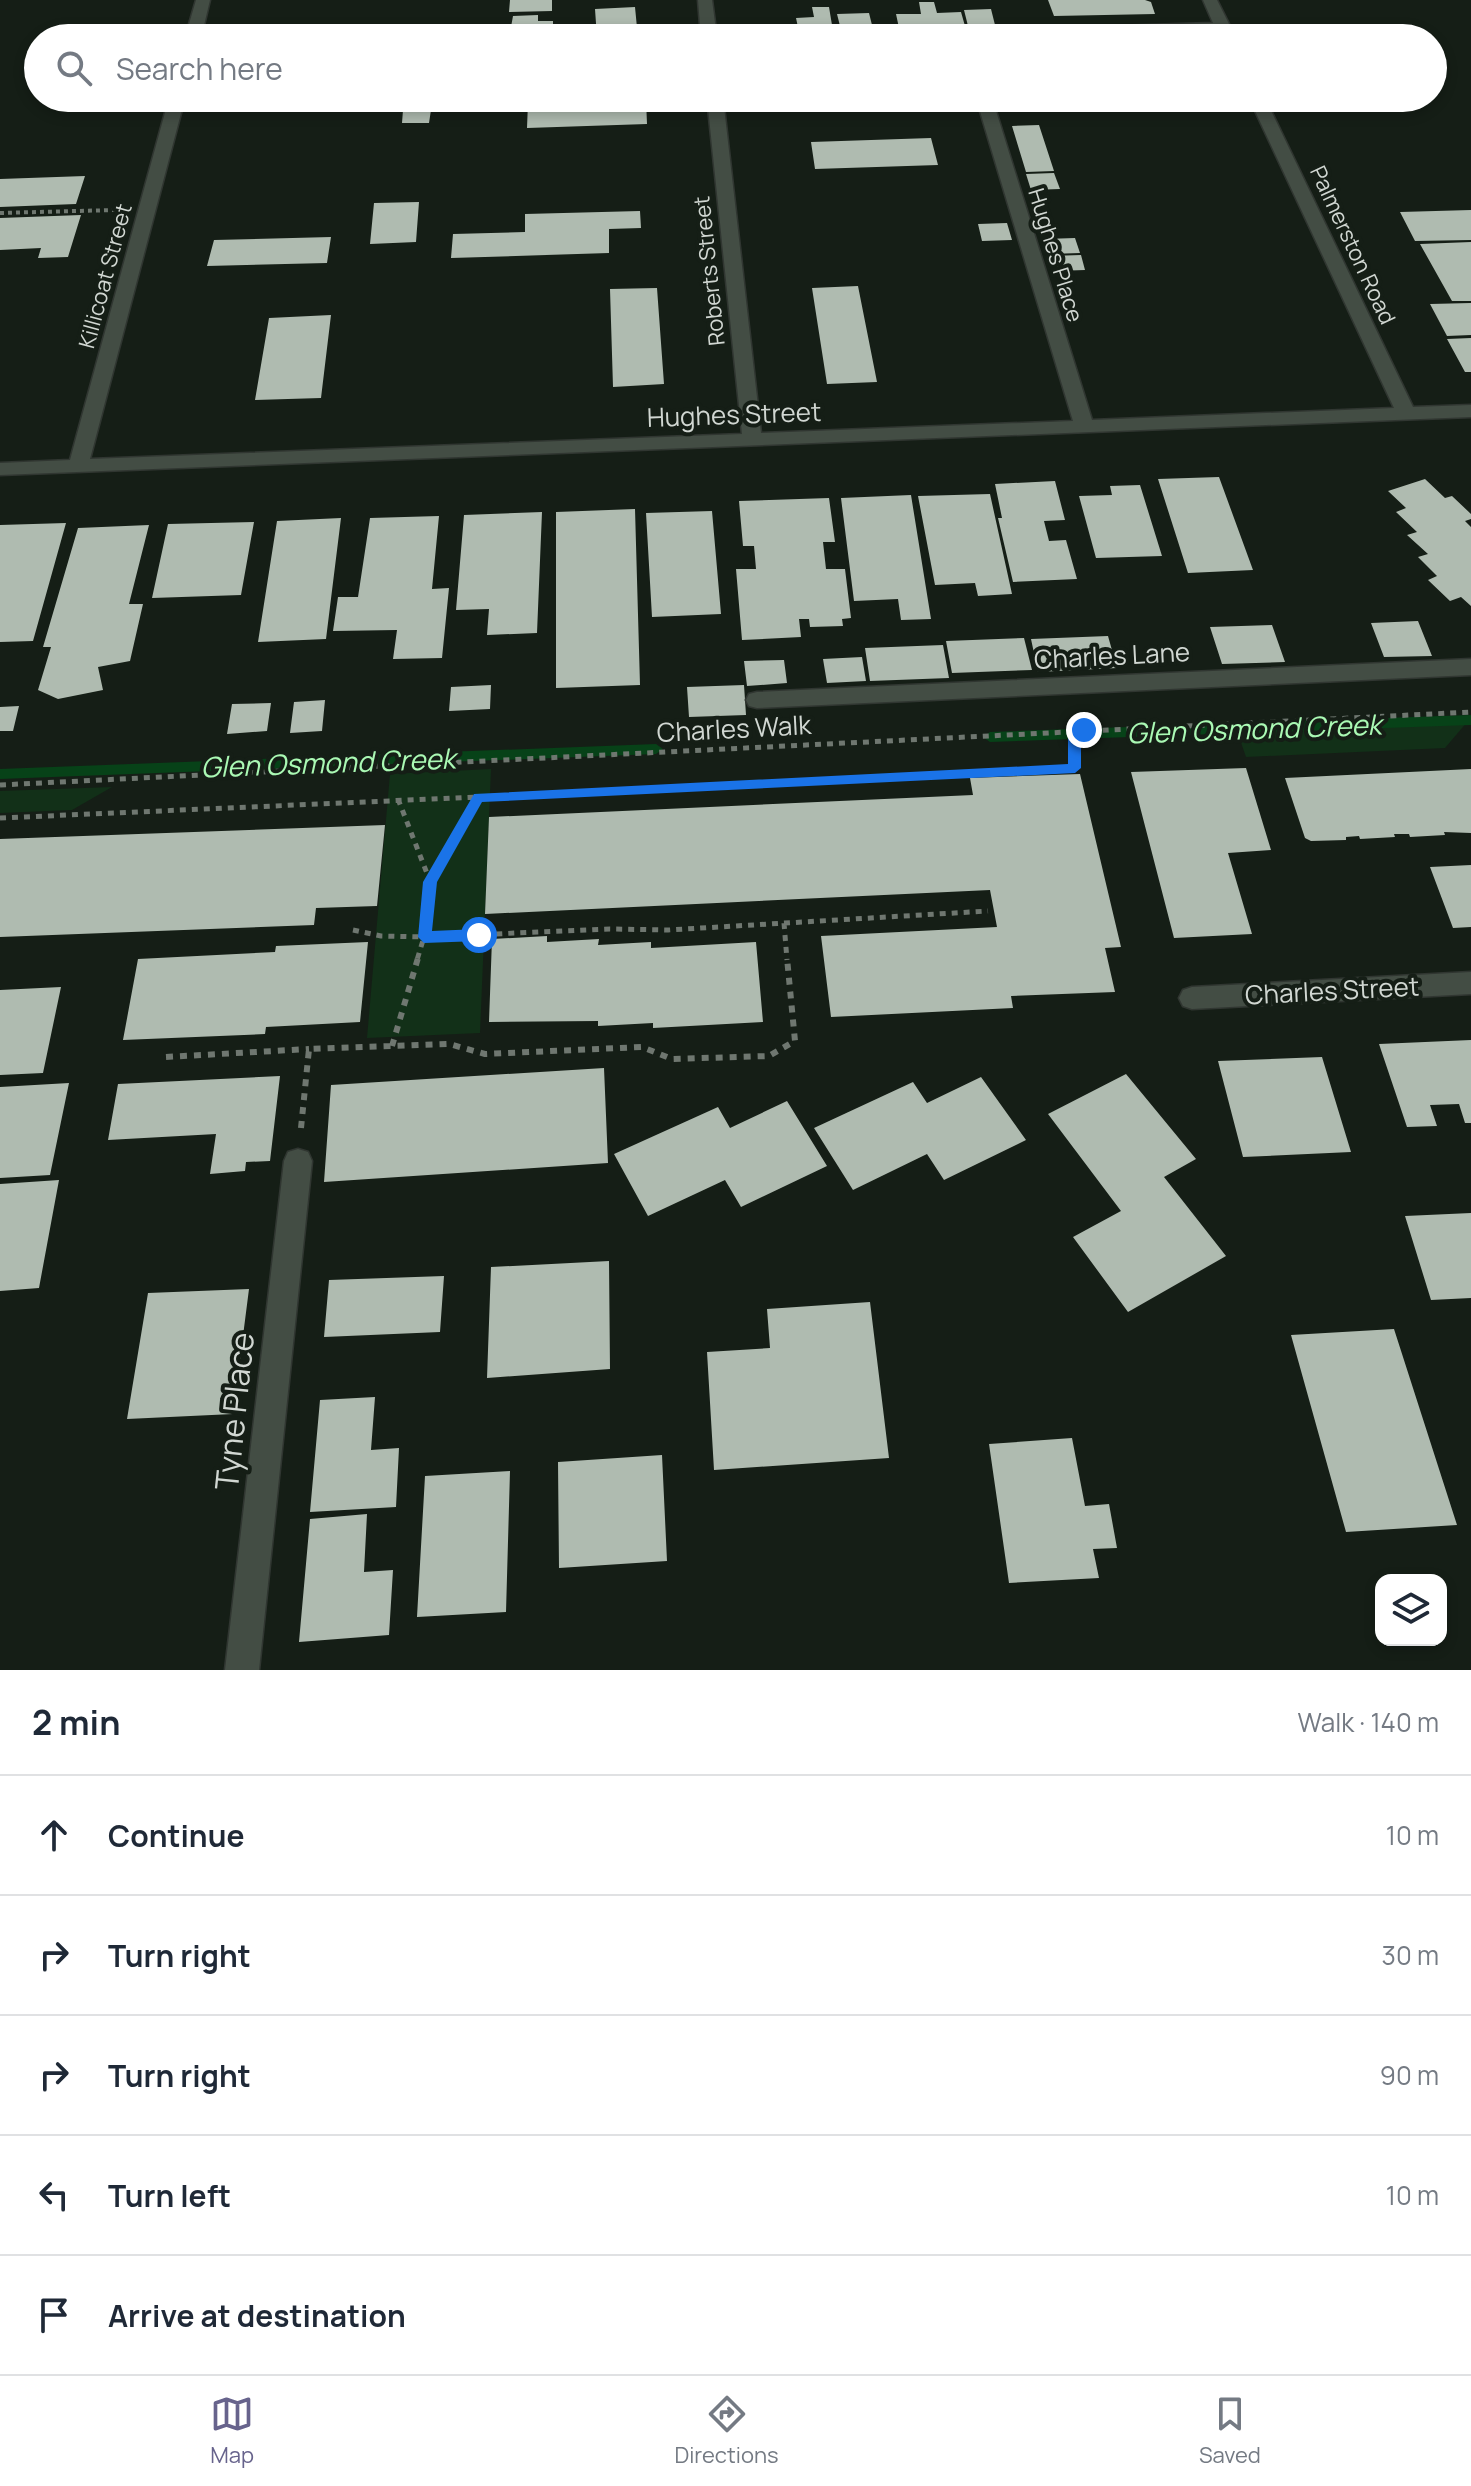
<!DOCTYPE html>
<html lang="en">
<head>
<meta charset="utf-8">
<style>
  :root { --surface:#fff; --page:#f2f2f3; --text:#1f2937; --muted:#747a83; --line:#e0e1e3; --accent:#67638c }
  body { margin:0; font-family:Manrope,sans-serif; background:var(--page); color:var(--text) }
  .controls { position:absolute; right:24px; bottom:24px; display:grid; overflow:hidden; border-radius:16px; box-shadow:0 4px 12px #0003 }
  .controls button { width:72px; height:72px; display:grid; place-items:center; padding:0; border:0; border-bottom:2px solid var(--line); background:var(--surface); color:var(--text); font:40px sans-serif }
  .stop { position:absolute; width:24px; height:24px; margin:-18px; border:6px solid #1a73e8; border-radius:50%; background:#fff }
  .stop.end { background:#1a73e8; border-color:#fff; box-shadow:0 2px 8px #0008 }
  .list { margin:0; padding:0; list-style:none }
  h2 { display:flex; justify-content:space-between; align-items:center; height:104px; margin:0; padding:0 32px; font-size:34px }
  h2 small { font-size:26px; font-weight:400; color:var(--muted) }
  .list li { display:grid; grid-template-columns:52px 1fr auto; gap:24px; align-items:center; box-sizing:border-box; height:120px; padding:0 32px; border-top:2px solid var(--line) }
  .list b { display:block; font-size:30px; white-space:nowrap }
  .list em { font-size:26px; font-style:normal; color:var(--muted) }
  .icon { flex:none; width:44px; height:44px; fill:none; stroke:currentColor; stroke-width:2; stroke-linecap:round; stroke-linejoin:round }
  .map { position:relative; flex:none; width:1471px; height:1670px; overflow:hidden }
  .search { position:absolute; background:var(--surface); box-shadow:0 4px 12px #0003; left:24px; right:24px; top:24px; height:88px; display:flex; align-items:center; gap:20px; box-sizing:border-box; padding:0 28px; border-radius:44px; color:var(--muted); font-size:30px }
  .sheet { height:704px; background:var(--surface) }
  nav { display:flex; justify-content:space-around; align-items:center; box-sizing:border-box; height:112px; border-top:2px solid var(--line); background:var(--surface); font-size:22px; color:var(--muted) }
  nav a { display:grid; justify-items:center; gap:4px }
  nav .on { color:var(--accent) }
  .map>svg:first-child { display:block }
  .green { fill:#123018 }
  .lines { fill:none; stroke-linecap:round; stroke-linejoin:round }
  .stream { fill:#074218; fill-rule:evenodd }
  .building { fill:#afbbb0 }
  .minor-casing { stroke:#303631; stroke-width:3 }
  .path-far2 { stroke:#6f7770; stroke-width:4; stroke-dasharray:4 4; stroke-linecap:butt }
  .path-far1 { stroke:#6f7770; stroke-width:5; stroke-dasharray:6 6; stroke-linecap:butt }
  .path { stroke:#6f7770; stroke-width:6; stroke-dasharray:7 7; stroke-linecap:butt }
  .minor { fill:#434d44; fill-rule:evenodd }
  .route { fill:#1a73e8 }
  .labels { text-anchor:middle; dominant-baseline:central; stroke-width:8; stroke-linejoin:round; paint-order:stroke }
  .far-street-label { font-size:22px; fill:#d1d7d2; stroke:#151e16 }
  .street-label { font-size:26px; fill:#d1d7d2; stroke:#151e16 }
  .water-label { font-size:28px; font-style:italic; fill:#aaf9b4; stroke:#151e16 }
  .near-street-label { font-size:32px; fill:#d1d7d2; stroke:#151e16 }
</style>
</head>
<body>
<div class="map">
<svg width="1471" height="1670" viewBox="0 0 1471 1670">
  <rect width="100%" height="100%" fill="#151e16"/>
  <path class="green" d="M1468,721L1445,748L1246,757L1237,731Z
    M491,769L480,1033L367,1038L390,774Z
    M112,787L72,810L0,813V791Z"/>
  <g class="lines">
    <path class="stream" d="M1471,715V725L990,742L983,737L990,732Z
      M656,744L663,749L656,754L0,779V769Z"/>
  </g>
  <path class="building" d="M510,0H552V11L509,12Z
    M1048,0H1145L1151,2L1155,14L1054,16Z
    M919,2H934L937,13L961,12L965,26L899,28L896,14H921Z
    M635,7L638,38H597L595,9Z
    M812,7H829L833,31L799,32L796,18L814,17Z
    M991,9L995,25L968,26L964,10Z
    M869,13L873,29L841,30L837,14Z
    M538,15V21H553V38H509L513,16Z
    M454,29V38H338L339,33Z
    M1002,98H1029L1033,110L1006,111Z
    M646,99L647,124L527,128L528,102Z
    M403,110H431L429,123H402Z
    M1039,125L1054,171L1026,172L1012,126Z
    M931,138L938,165L815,169L811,142Z
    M1054,173L1060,189L1031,190L1026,174Z
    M85,176L76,204L0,207V179Z
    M419,202L416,242L370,244L374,203Z
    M1471,210V240L1415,241L1400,212Z
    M640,211L641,228L609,229V253L451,258L453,234L525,232V214Z
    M81,215L68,257L38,258L41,248L0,250V218Z
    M1007,223L1012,240L982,241L978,224Z
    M331,237L327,263L207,266L214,240Z
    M1075,238L1080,253L1049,254L1045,239Z
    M1471,242V301H1452L1420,244Z
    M1081,255L1085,270L1055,271L1050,256Z
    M858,286L877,382L827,384L812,288Z
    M657,288L664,384L613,387L610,289Z
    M1471,303V335L1447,336L1430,304Z
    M331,315L321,398L255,400L269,318Z
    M1471,338V372H1465L1447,339Z
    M1219,477L1253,570L1188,573L1158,479Z
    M1425,479L1445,498L1452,496L1471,514V519L1465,521L1471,527V606L1461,597L1450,601L1428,580L1437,576L1418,557L1428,554L1407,535L1417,532L1396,512L1406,508L1388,491Z
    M1055,481L1065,520L1044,521L1049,541L1066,540L1077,579L1013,582L998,518H1002L995,484Z
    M1140,485L1162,556L1096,558L1079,496L1112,495L1110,486Z
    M990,494L1012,594L978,596L975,583L935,585L918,496Z
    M911,495L931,619L901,620L898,599L854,601L841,498Z
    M829,498L835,542H823L826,569H845L851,618L842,619L843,626L810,627L809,619H799L801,637L742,640L736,569H756L754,546H743L739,501Z
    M635,509L640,685L556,688V512Z
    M712,511L721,614L652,617L646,513Z
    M542,512L537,633L487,635L489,609L456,610L464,515Z
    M439,516L432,589L449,588L442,658L393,659L397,630L333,631L338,597H358L370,518Z
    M341,518L326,639L258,642L277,521Z
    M254,522L241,595L152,598L168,524Z
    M66,523L33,641L0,642V525Z
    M149,525L129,604H143L130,661L98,667L103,690L58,699L38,690L51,647H43L78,528Z
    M1418,621L1432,656L1384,657L1371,623Z
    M1272,625L1285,662L1222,664L1210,627Z
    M1108,636L1117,668L1038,672L1031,639Z
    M1024,638L1032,670L952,673L946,641Z
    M943,645L949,678L870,681L865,648Z
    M862,657L866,681L827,683L823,659Z
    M784,660L787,683L747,686L744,661Z
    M491,685L490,709L449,711L451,687Z
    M744,685L746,715L689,717L687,687Z
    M325,700L322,731L290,733L294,702Z
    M271,703L267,731L227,734L232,704Z
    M19,706L13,731H0V707Z
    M1246,768L1271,850L1228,853L1252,934L1174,938L1131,772Z
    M1471,769V833L1444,832L1445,835L1410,837L1409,834H1394L1395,837L1360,839L1359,836L1346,837V840L1311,841L1305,838L1285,778Z
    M1080,774L1121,947L1105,948L1115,992L1011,996L1013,1008L831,1017L821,936L997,927L990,890L485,914L489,817L973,795L970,778Z
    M385,825L377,906L316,908L314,925L0,937V839Z
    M1471,865V927L1453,928L1430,867Z
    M547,936V942L599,939L598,945L651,942V948L756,942L763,1022L653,1028V1023L598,1026V1021L489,1022L492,939Z
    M368,942L360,1022L266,1027L265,1034L123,1040L138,959L275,952L276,946Z
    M61,987L43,1073L0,1075V990Z
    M1471,1040V1123H1465L1459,1104L1430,1105L1437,1126L1407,1127L1379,1044Z
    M1322,1057L1351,1152L1243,1157L1218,1061Z
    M604,1068L608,1163L324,1182L331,1085Z
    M1126,1074L1196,1159L1164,1177L1226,1256L1128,1312L1073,1237L1121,1211L1048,1114Z
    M280,1076L270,1161L246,1162L245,1171L210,1174L216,1134L108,1140L118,1084Z
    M981,1077L1026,1140L944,1180L927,1154L853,1190L814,1128L913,1082L927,1103Z
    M69,1083L50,1175L0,1178V1087Z
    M787,1101L827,1166L741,1207L725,1180L648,1216L614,1154L718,1107L730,1128Z
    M59,1180L39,1288L0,1291V1184Z
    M1471,1213V1298L1431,1300L1405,1216Z
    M609,1261L610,1369L487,1378L491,1267Z
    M444,1276L440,1332L324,1337L329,1280Z
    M249,1289L233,1414L127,1419L148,1293Z
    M870,1302L889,1458L714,1470L707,1352L770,1348L767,1309Z
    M1394,1329L1457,1525L1346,1532L1291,1335Z
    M375,1397L371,1450L399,1448L396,1507L310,1512L320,1400Z
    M1072,1438L1085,1506L1109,1504L1117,1548L1093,1549L1099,1578L1009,1583L989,1444Z
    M662,1455L667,1561L559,1568L558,1462Z
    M510,1471L506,1612L417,1617L425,1476Z
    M367,1514L364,1572L393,1570L389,1635L299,1642L310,1519Z"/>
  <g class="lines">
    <defs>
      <path id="minor" d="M196,0H210L201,38H185Z
        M698,0H712L717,38H701Z
        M1203,0H1217L1236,38H1220L1217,32L1021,38H871L879,33L1213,23Z
        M169,98H185L90,459L742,434L707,98H723L761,433L1073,421L976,98H992L1092,420L1394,408L1249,98H1265L1413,407L1471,405V417L0,475V463L70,460Z
        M1471,659V675L757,708L749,706L746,700L749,694L757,692Z
        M1471,972V994L1192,1009L1183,1006L1179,998L1183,990L1192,987Z
        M298,1149L308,1152L312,1161L259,1670H225L284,1161L288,1152Z"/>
    </defs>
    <use href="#minor" class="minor-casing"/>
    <path class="path-far2" d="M0,213L115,210"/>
    <path class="path-far1" d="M0,785L1471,712
      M478,797L1075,768V731
      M398,799L430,881
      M0,818L478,797L430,882L424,937L417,960
      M784,923L787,960
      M353,930L381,936L424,937L610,929L668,930L988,911"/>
    <path class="path" d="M392,1046L418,958
      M166,1057L309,1049
      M301,1128L309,1049L449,1044L485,1054L642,1047L672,1059L769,1056L795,1041L787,958"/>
    <use href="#minor" class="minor"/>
  </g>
  <path class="route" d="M1084,726L1090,730L1081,735V768L1075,773L482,802L437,882L432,931L479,929L486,935L479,941L424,943L418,937L423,882L474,794L1068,764V731L1070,728Z"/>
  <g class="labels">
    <g class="far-street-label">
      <text transform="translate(1353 245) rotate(65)">Palmerston Road</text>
      <text transform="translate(1056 255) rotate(73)">Hughes Place</text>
      <text transform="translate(709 271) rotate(-96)">Roberts Street</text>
      <text transform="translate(105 276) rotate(-75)">Killicoat Street</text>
    </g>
    <g class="street-label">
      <text transform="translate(734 414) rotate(-2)">Hughes Street</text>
      <text transform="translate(1112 655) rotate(-3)">Charles Lane</text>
      <text transform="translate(734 728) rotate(-3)">Charles Walk</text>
      <text transform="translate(1332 990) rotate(-3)">Charles Street</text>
    </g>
    <g class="water-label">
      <text transform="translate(1254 728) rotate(-2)">Glen Osmond Creek</text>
      <text transform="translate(328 762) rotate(-2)">Glen Osmond Creek</text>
    </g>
    <g class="near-street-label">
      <text transform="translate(234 1411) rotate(-84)">Tyne Place</text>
    </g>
  </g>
</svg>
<div class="controls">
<button><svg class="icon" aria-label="layers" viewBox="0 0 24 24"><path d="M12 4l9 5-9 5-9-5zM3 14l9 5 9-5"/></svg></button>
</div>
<div class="stop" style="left:479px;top:935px"></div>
<div class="stop end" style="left:1084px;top:730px"></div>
<div class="search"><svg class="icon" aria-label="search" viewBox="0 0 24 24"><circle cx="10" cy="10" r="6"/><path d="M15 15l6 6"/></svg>Search here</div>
</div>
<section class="sheet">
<h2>2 min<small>Walk · 140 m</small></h2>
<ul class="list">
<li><svg class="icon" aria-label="ahead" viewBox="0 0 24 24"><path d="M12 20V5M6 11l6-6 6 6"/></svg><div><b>Continue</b></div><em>10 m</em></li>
<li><svg class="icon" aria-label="right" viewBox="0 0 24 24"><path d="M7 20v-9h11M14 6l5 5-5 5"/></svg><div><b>Turn right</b></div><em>30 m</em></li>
<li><svg class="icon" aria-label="right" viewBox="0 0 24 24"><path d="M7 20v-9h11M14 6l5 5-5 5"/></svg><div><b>Turn right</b></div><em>90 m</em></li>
<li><svg class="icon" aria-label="left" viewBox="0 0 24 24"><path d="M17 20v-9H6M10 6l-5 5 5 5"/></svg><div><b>Turn left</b></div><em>10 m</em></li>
<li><svg class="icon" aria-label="arrive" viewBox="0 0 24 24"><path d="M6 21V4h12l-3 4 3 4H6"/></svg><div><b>Arrive at destination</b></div></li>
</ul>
</section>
<nav>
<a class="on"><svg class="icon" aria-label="map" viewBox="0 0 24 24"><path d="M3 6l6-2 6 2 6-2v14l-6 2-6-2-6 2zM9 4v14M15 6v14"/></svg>Map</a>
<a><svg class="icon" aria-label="directions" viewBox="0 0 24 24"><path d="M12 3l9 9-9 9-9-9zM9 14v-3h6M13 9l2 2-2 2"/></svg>Directions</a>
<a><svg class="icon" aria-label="saved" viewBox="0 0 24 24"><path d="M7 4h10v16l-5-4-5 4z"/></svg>Saved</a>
</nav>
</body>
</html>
